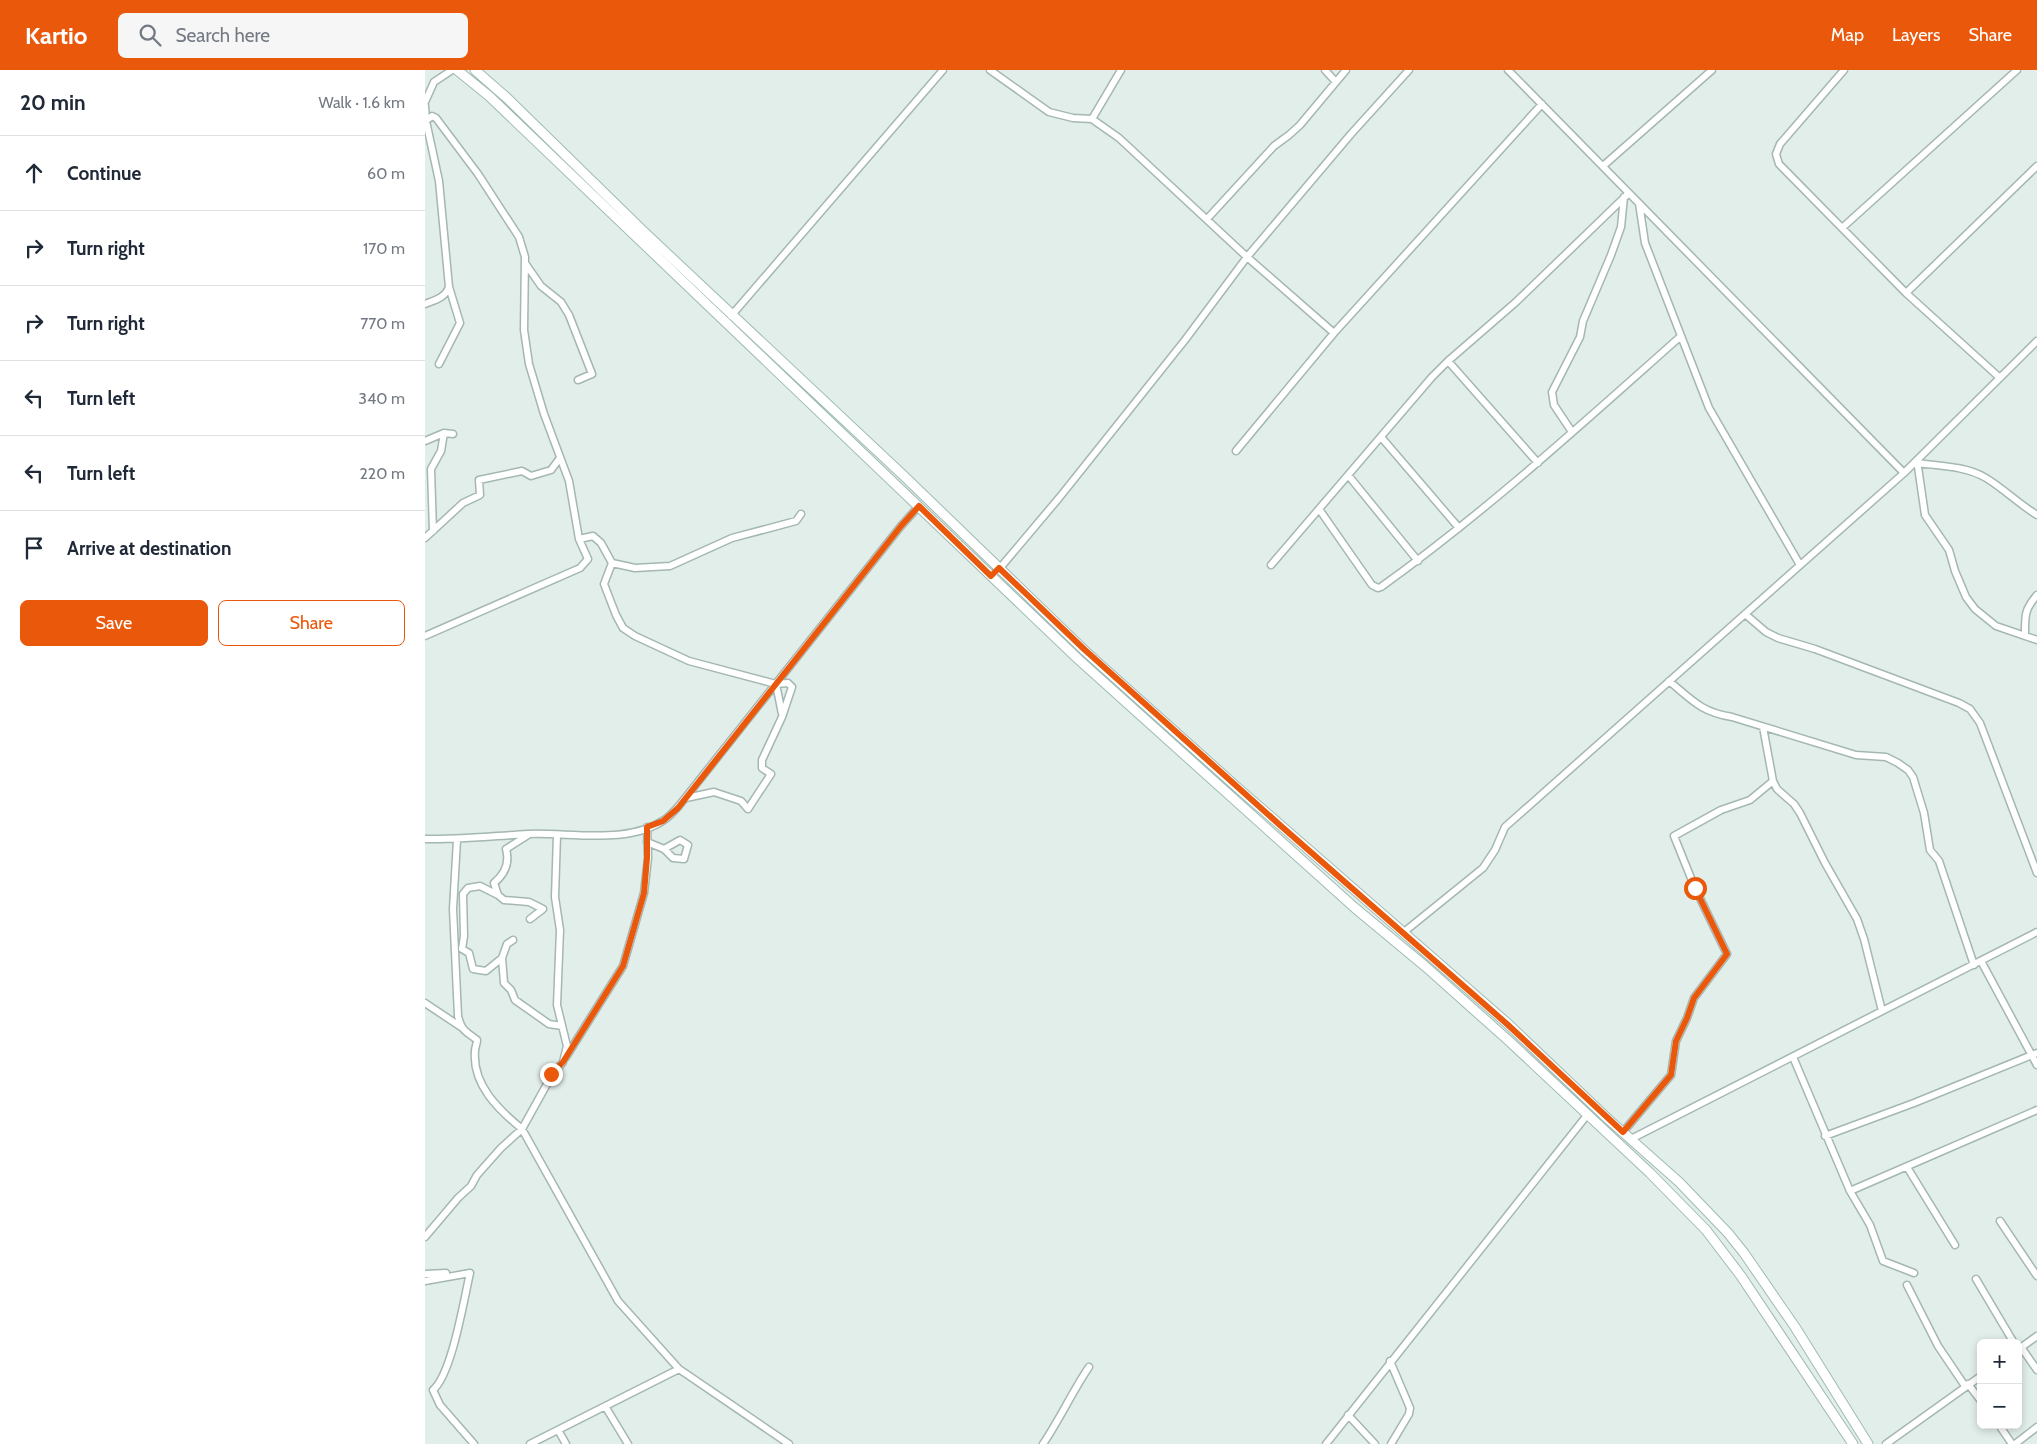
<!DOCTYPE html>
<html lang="en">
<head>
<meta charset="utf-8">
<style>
  :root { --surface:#fff; --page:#f6f6f7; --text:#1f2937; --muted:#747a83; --line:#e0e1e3; --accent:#ea580c }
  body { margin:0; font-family:Cabin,sans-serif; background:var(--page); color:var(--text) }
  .controls { position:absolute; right:15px; bottom:15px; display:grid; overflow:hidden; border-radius:8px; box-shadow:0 2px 8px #0003 }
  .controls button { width:45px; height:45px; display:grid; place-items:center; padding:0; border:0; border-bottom:1px solid var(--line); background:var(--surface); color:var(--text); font:25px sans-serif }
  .stop { position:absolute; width:15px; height:15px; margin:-11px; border:4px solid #ea580c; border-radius:50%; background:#fff }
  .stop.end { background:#ea580c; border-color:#fff; box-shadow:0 1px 5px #0008 }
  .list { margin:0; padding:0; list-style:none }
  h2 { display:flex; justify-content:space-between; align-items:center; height:65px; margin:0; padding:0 20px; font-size:21px }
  h2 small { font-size:16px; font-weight:400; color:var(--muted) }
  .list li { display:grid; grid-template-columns:32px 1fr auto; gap:15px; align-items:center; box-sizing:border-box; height:75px; padding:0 20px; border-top:1px solid var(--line) }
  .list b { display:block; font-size:19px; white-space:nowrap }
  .list em { font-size:16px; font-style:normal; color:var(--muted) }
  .actions { display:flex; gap:10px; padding:15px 20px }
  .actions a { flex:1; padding:11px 0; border:1px solid var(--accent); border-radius:8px; text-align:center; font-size:18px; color:var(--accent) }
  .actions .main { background:var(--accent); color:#fff }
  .icon { flex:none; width:28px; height:28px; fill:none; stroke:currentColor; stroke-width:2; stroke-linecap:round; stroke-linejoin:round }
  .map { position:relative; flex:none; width:1612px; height:1374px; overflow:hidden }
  header { display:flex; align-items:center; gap:30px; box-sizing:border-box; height:70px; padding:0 25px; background:var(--accent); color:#fff }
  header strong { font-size:24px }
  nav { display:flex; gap:28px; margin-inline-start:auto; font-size:18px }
  .search { width:350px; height:45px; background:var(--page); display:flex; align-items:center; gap:12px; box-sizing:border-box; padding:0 18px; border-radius:8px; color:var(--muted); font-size:19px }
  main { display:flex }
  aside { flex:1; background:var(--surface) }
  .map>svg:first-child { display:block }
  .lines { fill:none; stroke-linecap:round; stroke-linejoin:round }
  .street-casing { stroke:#a4b7b3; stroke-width:9 }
  .secondary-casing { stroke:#9fbbb5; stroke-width:11 }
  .street { stroke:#fff; stroke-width:6 }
  .secondary { stroke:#fff; stroke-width:9 }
  .route { stroke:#ea580c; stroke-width:6 }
</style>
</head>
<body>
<header>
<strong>Kartio</strong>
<div class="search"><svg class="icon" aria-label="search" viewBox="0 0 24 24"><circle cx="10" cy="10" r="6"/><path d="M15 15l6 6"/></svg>Search here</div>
<nav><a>Map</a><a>Layers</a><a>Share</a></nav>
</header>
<main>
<aside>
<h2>20 min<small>Walk · 1.6 km</small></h2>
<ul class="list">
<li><svg class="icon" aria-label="ahead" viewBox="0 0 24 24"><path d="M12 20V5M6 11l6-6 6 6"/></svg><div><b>Continue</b></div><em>60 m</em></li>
<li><svg class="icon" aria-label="right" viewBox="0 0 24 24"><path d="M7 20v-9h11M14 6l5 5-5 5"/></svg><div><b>Turn right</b></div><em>170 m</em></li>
<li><svg class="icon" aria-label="right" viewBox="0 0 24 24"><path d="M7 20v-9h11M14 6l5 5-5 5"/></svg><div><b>Turn right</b></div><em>770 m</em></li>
<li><svg class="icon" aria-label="left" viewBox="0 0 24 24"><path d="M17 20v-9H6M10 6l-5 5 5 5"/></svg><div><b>Turn left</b></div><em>340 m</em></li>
<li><svg class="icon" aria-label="left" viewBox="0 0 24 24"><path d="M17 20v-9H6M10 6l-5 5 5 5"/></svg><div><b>Turn left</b></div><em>220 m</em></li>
<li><svg class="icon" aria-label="arrive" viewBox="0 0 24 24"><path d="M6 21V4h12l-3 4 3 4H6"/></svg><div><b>Arrive at destination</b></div></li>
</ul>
<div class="actions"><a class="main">Save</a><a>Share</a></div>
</aside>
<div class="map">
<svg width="1612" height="1374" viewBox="0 0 1612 1374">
  <rect width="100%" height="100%" fill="#e2eeea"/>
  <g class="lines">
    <defs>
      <path id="street" d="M565,0L624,42L648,48L667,49L694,68L822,187L909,263
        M900,0L910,11
        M1083,0L1479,403
        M1419,0L1355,74L1351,84L1354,94L1481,223L1575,308
        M0,32L9,12L27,0
        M0,36L1,51L14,111L24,217C20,228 10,230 0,234
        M667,49L696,0
        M1178,96L1287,0
        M1214,133L1220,173L1284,338L1375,495
        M782,149L849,76L864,65L875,55L921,0
        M1417,158L1592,0
        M100,193L116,216L136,232L144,245L167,304L153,310
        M1481,223L1612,96
        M306,246L518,0
        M1023,291L1113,393
        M14,294L35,253L24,217
        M1147,362L1129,335L1127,322L1155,267L1158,251L1186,185L1196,157L1199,127
        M956,367L1034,458
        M0,371L19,363
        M811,381L909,263L1117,34
        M1492,390L1500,445L1524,480L1530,501L1541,527L1550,539L1571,556L1612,570
        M1492,393C1515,396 1541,396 1561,408C1579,419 1594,434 1612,445
        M923,405L993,491
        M894,439L947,515L953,518L956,517C1062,441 1159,352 1256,266
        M8,461L6,399L16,381L19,363L28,364
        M0,468L38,433L55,425L54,410L97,401L106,406L126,400L135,388
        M154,469L168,466L176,473L187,493L210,498L245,496L307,468L371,451L376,444
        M187,493L179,514L191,545L198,558L210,566L264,591L351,614L363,613L367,617L357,647L337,690V698L346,704L323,739L316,731L289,722L261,728
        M846,495L1007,307L1023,291L1091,232L1204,123
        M566,506L575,498L634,428L760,270L822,187L926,64L984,0
        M1320,544L1341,562L1353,568L1390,579L1534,633L1545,639L1555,653L1612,803
        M0,566L155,498L163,489L154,469L144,411L119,344L104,294L99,260L100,187L94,167L53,104L11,48L7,46L1,51
        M1600,566C1600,546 1599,540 1612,525
        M1244,611C1267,630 1276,642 1307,647L1431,685L1461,687L1473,693L1483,700L1488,707L1499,743L1505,780L1514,791L1549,895
        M351,614L357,644
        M1338,657L1348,711L1352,719L1369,734L1375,743L1400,793L1432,849L1439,869L1457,941
        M103,765L81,779C85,793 80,804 69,813L73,825L79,830L104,832L118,839L105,849
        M0,769C35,770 68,766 103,764C144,762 203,775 239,750C244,747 248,742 253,737L476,456L494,436
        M32,770L28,839L33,946C37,962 41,961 52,970C52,974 50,977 50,981C47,1015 74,1040 97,1059L193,1231L254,1299L364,1374
        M222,772L239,779L248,788L259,789L263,775L255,770L239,779
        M73,825L55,816L43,818L38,824L39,866L37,879L44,883L48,899L61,901L77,888L82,874L88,870
        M979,862L1058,798L1070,780L1080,757L1479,403L1612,271
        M77,888L79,913L86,920L90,930L124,954L137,956
        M1556,891L1612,995
        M0,933L36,957
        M141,987L198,896L219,823L223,788L222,757
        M1368,987L1425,1121L1445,1155L1458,1191L1489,1203
        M1198,1062L1246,1005L1251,971L1262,948L1269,928L1302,884L1270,818L1249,766L1296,740L1325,730L1348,711
        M1400,1066L1489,1033L1612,983
        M1206,1069L1612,862
        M1482,1097L1530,1175
        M1425,1121L1612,1040
        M1575,1151L1612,1206
        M0,1167L33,1128L46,1116L52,1105L76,1078L97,1059L127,1005L138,992L142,976L132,935L135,860L130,827L132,765
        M45,1203C39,1229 27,1304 8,1320L15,1335L49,1374
        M0,1204L21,1203
        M1551,1209L1589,1273
        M0,1211L45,1203
        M1482,1215L1513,1276L1540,1316
        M1596,1277L1612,1300
        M1594,1279L1612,1266
        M965,1291L985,1338L984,1344L966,1374
        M1543,1314L1556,1331
        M180,1336L203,1374
        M923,1345L950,1374
        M1574,1355L1587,1374
        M133,1360L141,1374
        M105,1374L254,1299
        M618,1374C635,1349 647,1322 664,1297
        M901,1374L1163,1044
        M1461,1374L1556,1306
        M1590,1374L1612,1357"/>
      <path id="secondary" d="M32,0L64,26L653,589L930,838L1001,897L1084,971L1225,1103L1281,1160L1316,1206L1428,1374
        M50,0L82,28L218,161L479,406L660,581L814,719L1082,953L1183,1049L1254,1112L1303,1163L1319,1183L1370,1257L1443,1374"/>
    </defs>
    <use href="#street" class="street-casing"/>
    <use href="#secondary" class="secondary-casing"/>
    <use href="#street" class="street"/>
    <use href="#secondary" class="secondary"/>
  </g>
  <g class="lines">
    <path class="route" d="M126,1004L138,992L198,896L219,823L222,788V757L238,751L253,738L476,456L494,436L566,506L574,498L660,580L856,756L1082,954L1198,1062L1246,1005L1251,971L1262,948L1269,928L1302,884L1270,818"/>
  </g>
</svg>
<div class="controls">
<button>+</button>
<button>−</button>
</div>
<div class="stop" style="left:1270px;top:818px"></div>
<div class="stop end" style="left:126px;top:1004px"></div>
</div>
</main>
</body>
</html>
